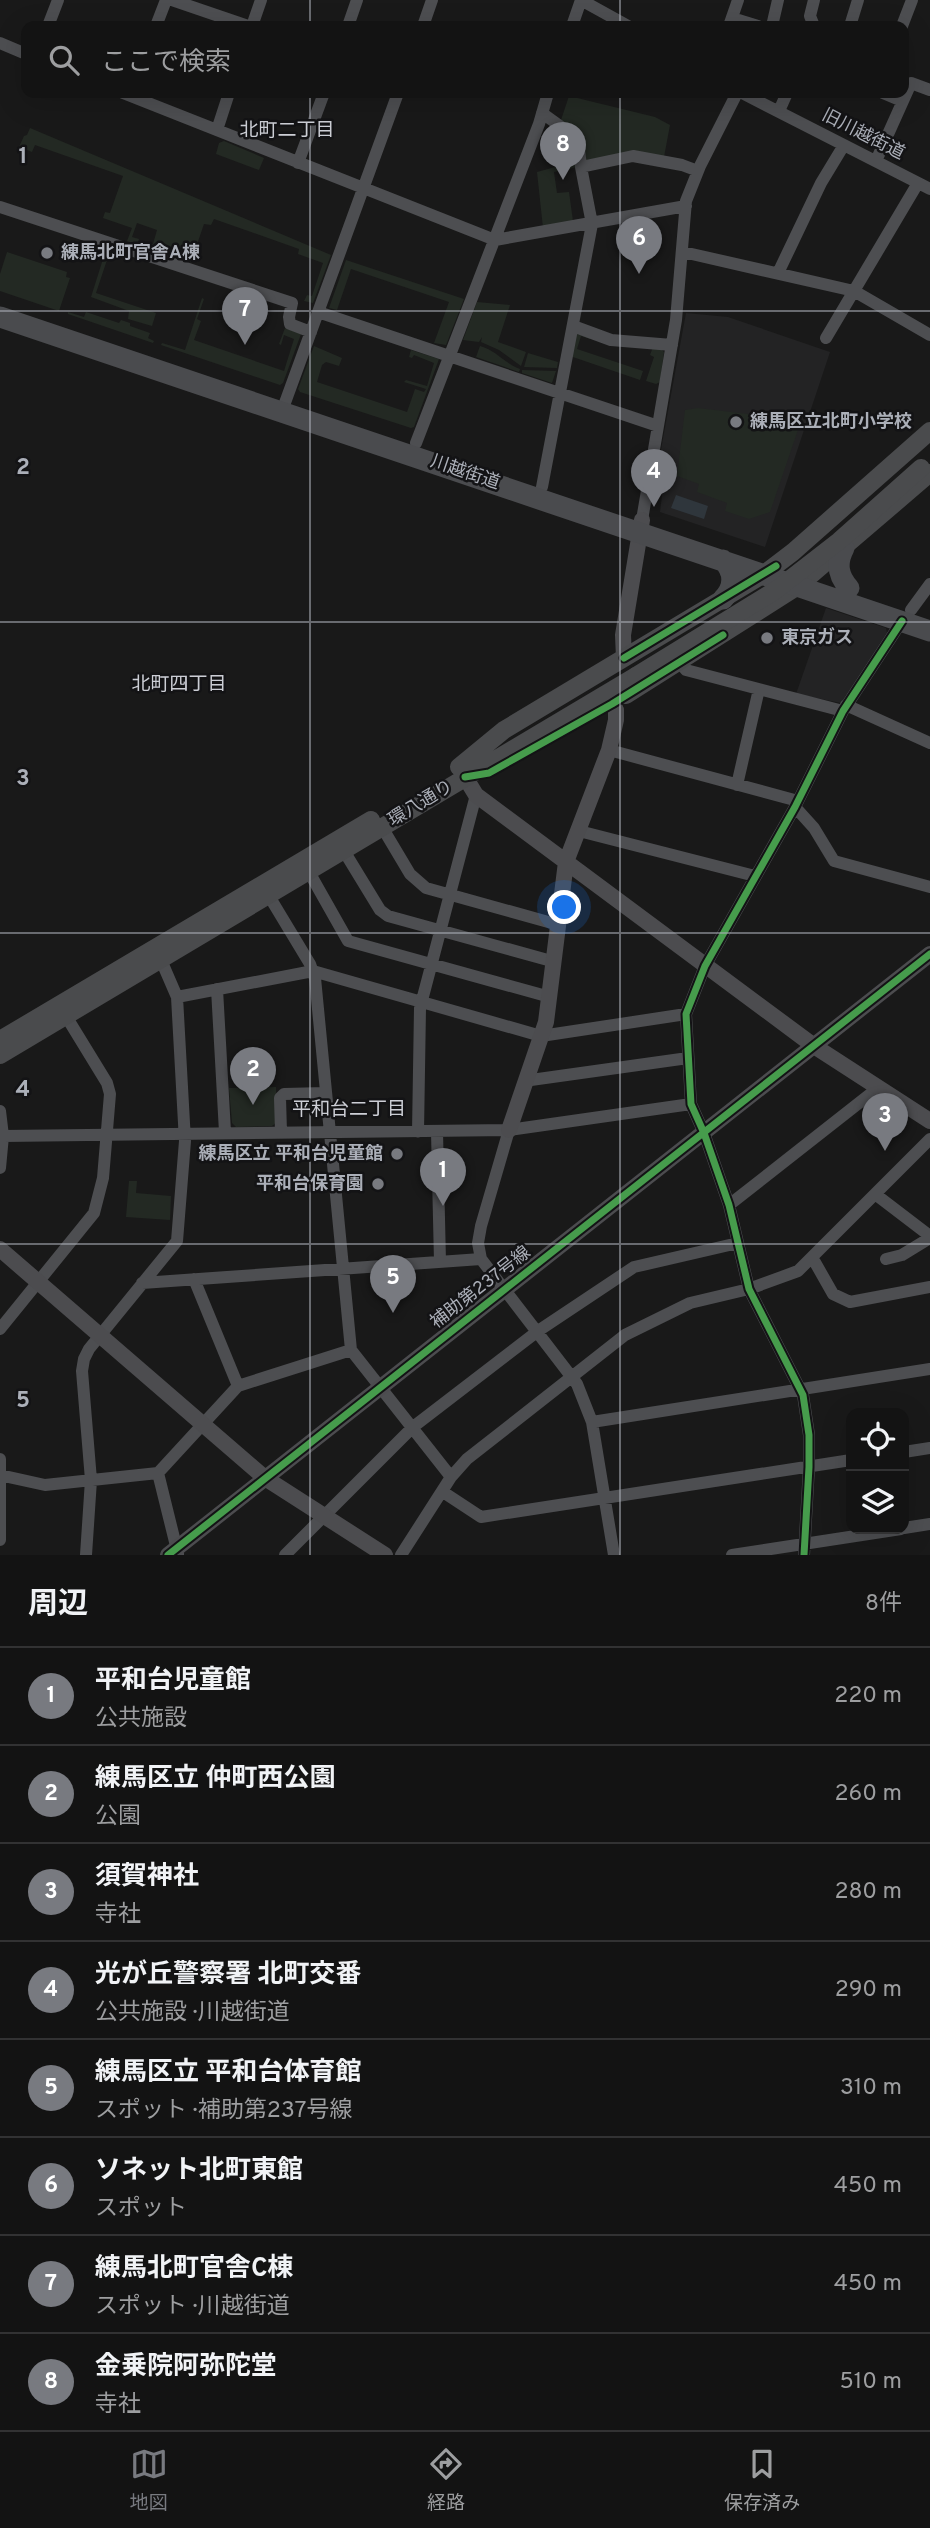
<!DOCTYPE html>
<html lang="ja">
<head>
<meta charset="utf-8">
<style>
  :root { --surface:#131313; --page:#1c1c1c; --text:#f1f3f6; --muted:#9d9ea0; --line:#323233; --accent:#787a80 }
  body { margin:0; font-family:Overpass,"Noto Sans JP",sans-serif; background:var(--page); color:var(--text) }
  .controls { position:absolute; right:21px; bottom:21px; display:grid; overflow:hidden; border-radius:14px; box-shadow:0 7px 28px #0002 }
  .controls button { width:63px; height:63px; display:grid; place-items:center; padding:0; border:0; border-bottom:2px solid var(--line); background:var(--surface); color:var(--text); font:35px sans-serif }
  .you { position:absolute; left:565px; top:908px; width:24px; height:24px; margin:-18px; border:5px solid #fff; border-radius:50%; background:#1a73e8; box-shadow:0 0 0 10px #1a73e833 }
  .badge { display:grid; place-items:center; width:46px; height:46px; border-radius:50%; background:var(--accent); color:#fff; font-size:23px; font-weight:700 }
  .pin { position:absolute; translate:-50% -58px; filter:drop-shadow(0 2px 4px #0008) }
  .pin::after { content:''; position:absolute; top:37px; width:24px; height:21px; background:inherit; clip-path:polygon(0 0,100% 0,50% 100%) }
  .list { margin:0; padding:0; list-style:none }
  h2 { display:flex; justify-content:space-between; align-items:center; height:91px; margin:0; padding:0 28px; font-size:30px }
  h2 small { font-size:23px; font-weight:400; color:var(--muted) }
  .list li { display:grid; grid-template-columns:46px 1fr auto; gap:21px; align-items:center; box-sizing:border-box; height:98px; padding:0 28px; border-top:2px solid var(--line) }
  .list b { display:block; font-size:26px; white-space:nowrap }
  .list p { margin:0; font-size:23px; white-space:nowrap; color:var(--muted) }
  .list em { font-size:23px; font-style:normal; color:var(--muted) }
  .icon { flex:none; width:38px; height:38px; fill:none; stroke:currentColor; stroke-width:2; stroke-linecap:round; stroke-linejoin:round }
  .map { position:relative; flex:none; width:930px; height:1555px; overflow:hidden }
  .search { position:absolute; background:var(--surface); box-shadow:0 7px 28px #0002; left:21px; right:21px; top:21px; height:77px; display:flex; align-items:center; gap:18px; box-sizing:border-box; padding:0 24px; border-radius:14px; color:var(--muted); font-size:26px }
  .sheet { height:875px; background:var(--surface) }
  nav { display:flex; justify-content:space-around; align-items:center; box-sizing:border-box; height:98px; border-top:2px solid var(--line); background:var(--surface); font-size:19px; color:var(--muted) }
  nav a { display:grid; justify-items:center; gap:4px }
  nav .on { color:var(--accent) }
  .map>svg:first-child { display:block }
  .built { fill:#232324 }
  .green { fill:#232923 }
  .water { fill:#2f363c }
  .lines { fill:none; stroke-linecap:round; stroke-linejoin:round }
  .street { stroke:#4d4e51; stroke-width:12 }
  .secondary { stroke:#4c4c4f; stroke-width:16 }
  .primary { stroke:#4a4b4d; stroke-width:18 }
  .highway { stroke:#4a4b4e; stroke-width:21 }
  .primary-bridge { stroke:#4a4b4d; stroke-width:18 }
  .cycleway-casing { stroke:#131315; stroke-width:11 }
  .cycleway { stroke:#469c4c; stroke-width:7 }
  .grid { fill:none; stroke:#abafb8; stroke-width:2; stroke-opacity:0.55 }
  .poi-dot { fill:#787a80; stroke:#131315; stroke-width:2.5 }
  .labels { text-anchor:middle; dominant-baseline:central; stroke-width:5; stroke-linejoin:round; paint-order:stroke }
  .street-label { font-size:18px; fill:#abafb8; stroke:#131315 }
  .poi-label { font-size:18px; font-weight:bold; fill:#abafb8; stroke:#131315; text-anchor:start }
  .neighbourhood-label { font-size:19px; fill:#ccced5; stroke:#131315 }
  .grid-label { font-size:23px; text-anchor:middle; font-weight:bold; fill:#abafb8; stroke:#131315; stroke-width:5; stroke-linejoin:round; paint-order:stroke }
</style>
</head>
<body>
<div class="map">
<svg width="930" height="1555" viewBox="0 0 930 1555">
  <rect width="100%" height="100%" fill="#191919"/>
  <path class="built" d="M686,313L728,317L830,352L765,547L660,512L662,495L653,493Z
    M826,608L886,628L887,633L841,703L796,694Z"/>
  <path class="green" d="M569,96L655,117L670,125L664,157L588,161L584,159L561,120Z
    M30,128L331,255L313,303L304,301L307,295L312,296L323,263L298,254L299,249L214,219L211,225L204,224L191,262L144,247L145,242L153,244L157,230L137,223L132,237L139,239L137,245L127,241L132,228L103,218L105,212L110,213L123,176L35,145L32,152L19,147L24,136L27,135Z
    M224,141L264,158L259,170L216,154L219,143Z
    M577,161L578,167L554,172L557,193L569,192L573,221L543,228L537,172Z
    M7,252L67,272L66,277L70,278L59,311L0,291V274Z
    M103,259L107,260L96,293L156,313L152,326L128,319L129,311L91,297Z
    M346,260L464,299L446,345L434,343L449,302L351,269L337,310L329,308Z
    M202,298L204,299L197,319L201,321L194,340L284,371L294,339L284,335L281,345L279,344L285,328L301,334L283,383L280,385L161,345L162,343L185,350Z
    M477,302L510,305L498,342L526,352L521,366L499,350L481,342L482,337L479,342L463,340Z
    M68,312L84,317L86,312L119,323L121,320L130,323V326L150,333L148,338L154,341L153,343L68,314Z
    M575,334L591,336L590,339L581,336L577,349L643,371L640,380L570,356Z
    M314,346L342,358L339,366L326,362L322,365L317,382L407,412L415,389L424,392L426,389L404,382L406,380L427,386L434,363L414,355L412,358L409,357L411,350L439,359L414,427L411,428L300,392L298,389Z
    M480,346C496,350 505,364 520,369L519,372L476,357Z
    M653,347L660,348L664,352L660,382L656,384L646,381L654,357L650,355Z
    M528,353L558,362L557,368L524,367Z
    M522,370L556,371L552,383L522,373Z
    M698,408L798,420L800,424L770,512L749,519L725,511L727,503L697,492L699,484L677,476L685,410Z
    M276,1087V1123L272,1126L236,1127L232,1123L229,1088Z
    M129,1181H137L136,1193L171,1196L170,1220L126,1217Z"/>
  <path class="water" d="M676,495L708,506L704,519L671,508Z"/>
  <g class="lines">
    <path class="street" d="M172,0L248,26
      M732,18L758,26
      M48,26L58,0
      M156,26L166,0
      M252,26L261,0
      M348,26L357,0
      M423,26L432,0
      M572,26L581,0L628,26
      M729,26L738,0
      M772,26L778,0
      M814,26L810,16L814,0
      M850,26L858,0
      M902,26L912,0
      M0,43L26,54
      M123,93L495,240L686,206
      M742,93L930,189
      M883,93L902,101
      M779,111L787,93
      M217,130L229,93
      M876,161L911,83L930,90
      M298,163L324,93
      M581,167L633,156L682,165L698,171
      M0,207L292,303L289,317L290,324L311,332
      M683,252L854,291L930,335
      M778,273L821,183L844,145
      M318,312L658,426
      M573,326L611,340L672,345
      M826,338L918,183
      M282,411L398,93
      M416,443L539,124L548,93
      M542,487L592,224L581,167L578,139L542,113
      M642,520L676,320L686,201L700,166L737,93
      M911,610L930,584
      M679,662L686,670L843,711
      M846,705L930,743
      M609,750L798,801
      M737,785L759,689
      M795,807L814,828L834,861L930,887
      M382,827L410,874L426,888L559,925
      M579,831L755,876
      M344,851L380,910L388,916L555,962
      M309,872L348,941L550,997
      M269,896L310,964L315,978L351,1350L451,1477
      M217,989L225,1132
      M177,997L313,971L541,1036L686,1014
      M526,1079L531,1080L688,1058
      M0,1111L3,1136L0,1168
      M509,1130L481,1226L478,1243L481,1259L577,1384L592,1422L614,1555
      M281,1132L280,1098L284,1094L325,1093
      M418,1132L420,1008L476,795
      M437,1132L440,1262
      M3,1136L509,1130L691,1104
      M875,1194L930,1236
      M729,1205L878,1088
      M812,1257L833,1294L850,1302L930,1287
      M886,1259L902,1255L930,1238
      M194,1279L238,1386
      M142,1283L481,1259
      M0,1329L94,1213L103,1178L110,1094L107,1083L66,1016
      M592,1422L930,1369
      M904,1452L930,1448
      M0,1459V1540
      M158,1473L178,1554
      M0,1475L45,1485L158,1473L238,1386L351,1350
      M443,1492L481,1517L851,1460
      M904,1528L930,1524
      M86,1555L91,1480L82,1371L84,1359L89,1349L177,1241L185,1141L177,997L161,960
      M285,1555L413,1427L538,1331L634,1267L738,1243
      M401,1555L451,1477L467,1459L625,1335L690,1303L749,1289L798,1271L930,1139
      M732,1555L901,1529
      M804,1555L809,1467V1435L803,1395L749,1289L729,1205L704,1133L691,1104L686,1014L705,966L795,807L843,711L902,621"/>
    <path class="secondary" d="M624,658L623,635L642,520
      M459,767L476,795L814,1046L930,1121
      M509,1130L546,1022L566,862L609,750L616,720V710L612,704
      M0,1249L265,1478L385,1555
      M168,1555L930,954"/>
    <path class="primary" d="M626,695L798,586L930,473
      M459,767L504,730L764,574L793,552L930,431
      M0,1040L371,820
      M0,1055L636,676"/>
    <path class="highway" d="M0,317L930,631
      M844,548C836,563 838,576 849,588
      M723,599C735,587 735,573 723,560"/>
    <path class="primary-bridge" d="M636,676L776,590L839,541L921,468"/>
    <defs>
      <path id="cycleway" d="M624,658L776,566
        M465,777L489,773L612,704L723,635
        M168,1555L930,954
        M804,1555L809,1467V1435L803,1395L749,1289L729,1205L704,1133L691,1104L686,1014L705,966L795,807L843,711L902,621"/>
    </defs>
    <use href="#cycleway" class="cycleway-casing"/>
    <use href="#cycleway" class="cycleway"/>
  </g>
  <path class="grid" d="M310,0V26M620,0V26M310,93V1555M620,93V1555M0,311H930M0,622H930M0,933H930M0,1244H930"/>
  <g class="poi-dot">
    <circle cx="47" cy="253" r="7"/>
    <circle cx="736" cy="422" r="7"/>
    <circle cx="767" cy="638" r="7"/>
    <circle cx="397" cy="1154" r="7"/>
    <circle cx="378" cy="1184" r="7"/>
  </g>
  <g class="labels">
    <g class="street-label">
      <text transform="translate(863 135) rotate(27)">旧川越街道</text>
      <text transform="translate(465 473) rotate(19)">川越街道</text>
      <text transform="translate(421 804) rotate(-31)">環八通り</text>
      <text transform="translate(481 1288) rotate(-38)">補助第237号線</text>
    </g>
    <g class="poi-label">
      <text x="61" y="253">練馬北町官舎A棟</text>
      <text x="750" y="422">練馬区立北町小学校</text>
      <text x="781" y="638">東京ガス</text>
      <text x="383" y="1154" text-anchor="end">練馬区立 平和台児童館</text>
      <text x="364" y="1184" text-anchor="end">平和台保育園</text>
    </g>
    <g class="neighbourhood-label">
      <text x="287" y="131">北町二丁目</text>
      <text x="179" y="685">北町四丁目</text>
      <text x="349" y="1110">平和台二丁目</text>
    </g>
  </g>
  <g class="grid-label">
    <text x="23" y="163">1</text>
    <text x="23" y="474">2</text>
    <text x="23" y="785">3</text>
    <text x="23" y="1096">4</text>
    <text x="23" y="1407">5</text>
  </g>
</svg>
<div class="controls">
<button><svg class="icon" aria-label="locate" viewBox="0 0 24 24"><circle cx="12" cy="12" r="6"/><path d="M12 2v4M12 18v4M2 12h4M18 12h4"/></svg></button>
<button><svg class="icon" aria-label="layers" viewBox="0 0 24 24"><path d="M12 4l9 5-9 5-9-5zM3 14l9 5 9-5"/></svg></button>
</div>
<div class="you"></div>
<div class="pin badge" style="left:443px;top:1206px">1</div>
<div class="pin badge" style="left:253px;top:1105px">2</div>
<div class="pin badge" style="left:885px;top:1151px">3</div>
<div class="pin badge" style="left:654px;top:507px">4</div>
<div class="pin badge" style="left:393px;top:1313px">5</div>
<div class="pin badge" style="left:639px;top:274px">6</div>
<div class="pin badge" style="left:245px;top:345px">7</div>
<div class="pin badge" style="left:563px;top:180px">8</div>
<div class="search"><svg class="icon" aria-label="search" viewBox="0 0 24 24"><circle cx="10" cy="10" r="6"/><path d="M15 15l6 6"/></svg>ここで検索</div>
</div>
<section class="sheet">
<h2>周辺<small>8件</small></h2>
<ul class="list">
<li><span class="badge">1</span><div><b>平和台児童館</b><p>公共施設</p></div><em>220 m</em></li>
<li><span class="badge">2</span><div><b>練馬区立 仲町西公園</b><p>公園</p></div><em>260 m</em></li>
<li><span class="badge">3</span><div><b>須賀神社</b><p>寺社</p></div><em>280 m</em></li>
<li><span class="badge">4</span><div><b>光が丘警察署 北町交番</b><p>公共施設 · 川越街道</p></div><em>290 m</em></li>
<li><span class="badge">5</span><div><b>練馬区立 平和台体育館</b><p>スポット · 補助第237号線</p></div><em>310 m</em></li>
<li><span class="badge">6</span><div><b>ソネット北町東館</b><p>スポット</p></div><em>450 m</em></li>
<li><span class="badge">7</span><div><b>練馬北町官舎C棟</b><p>スポット · 川越街道</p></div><em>450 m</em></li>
<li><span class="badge">8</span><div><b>金乗院阿弥陀堂</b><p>寺社</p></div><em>510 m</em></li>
</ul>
</section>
<nav>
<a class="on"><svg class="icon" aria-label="map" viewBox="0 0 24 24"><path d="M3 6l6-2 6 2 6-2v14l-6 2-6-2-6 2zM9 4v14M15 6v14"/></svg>地図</a>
<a><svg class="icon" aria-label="directions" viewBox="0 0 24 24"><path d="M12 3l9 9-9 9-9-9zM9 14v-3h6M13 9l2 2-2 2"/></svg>経路</a>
<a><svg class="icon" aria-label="saved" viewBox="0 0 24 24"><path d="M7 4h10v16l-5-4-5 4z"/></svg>保存済み</a>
</nav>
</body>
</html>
